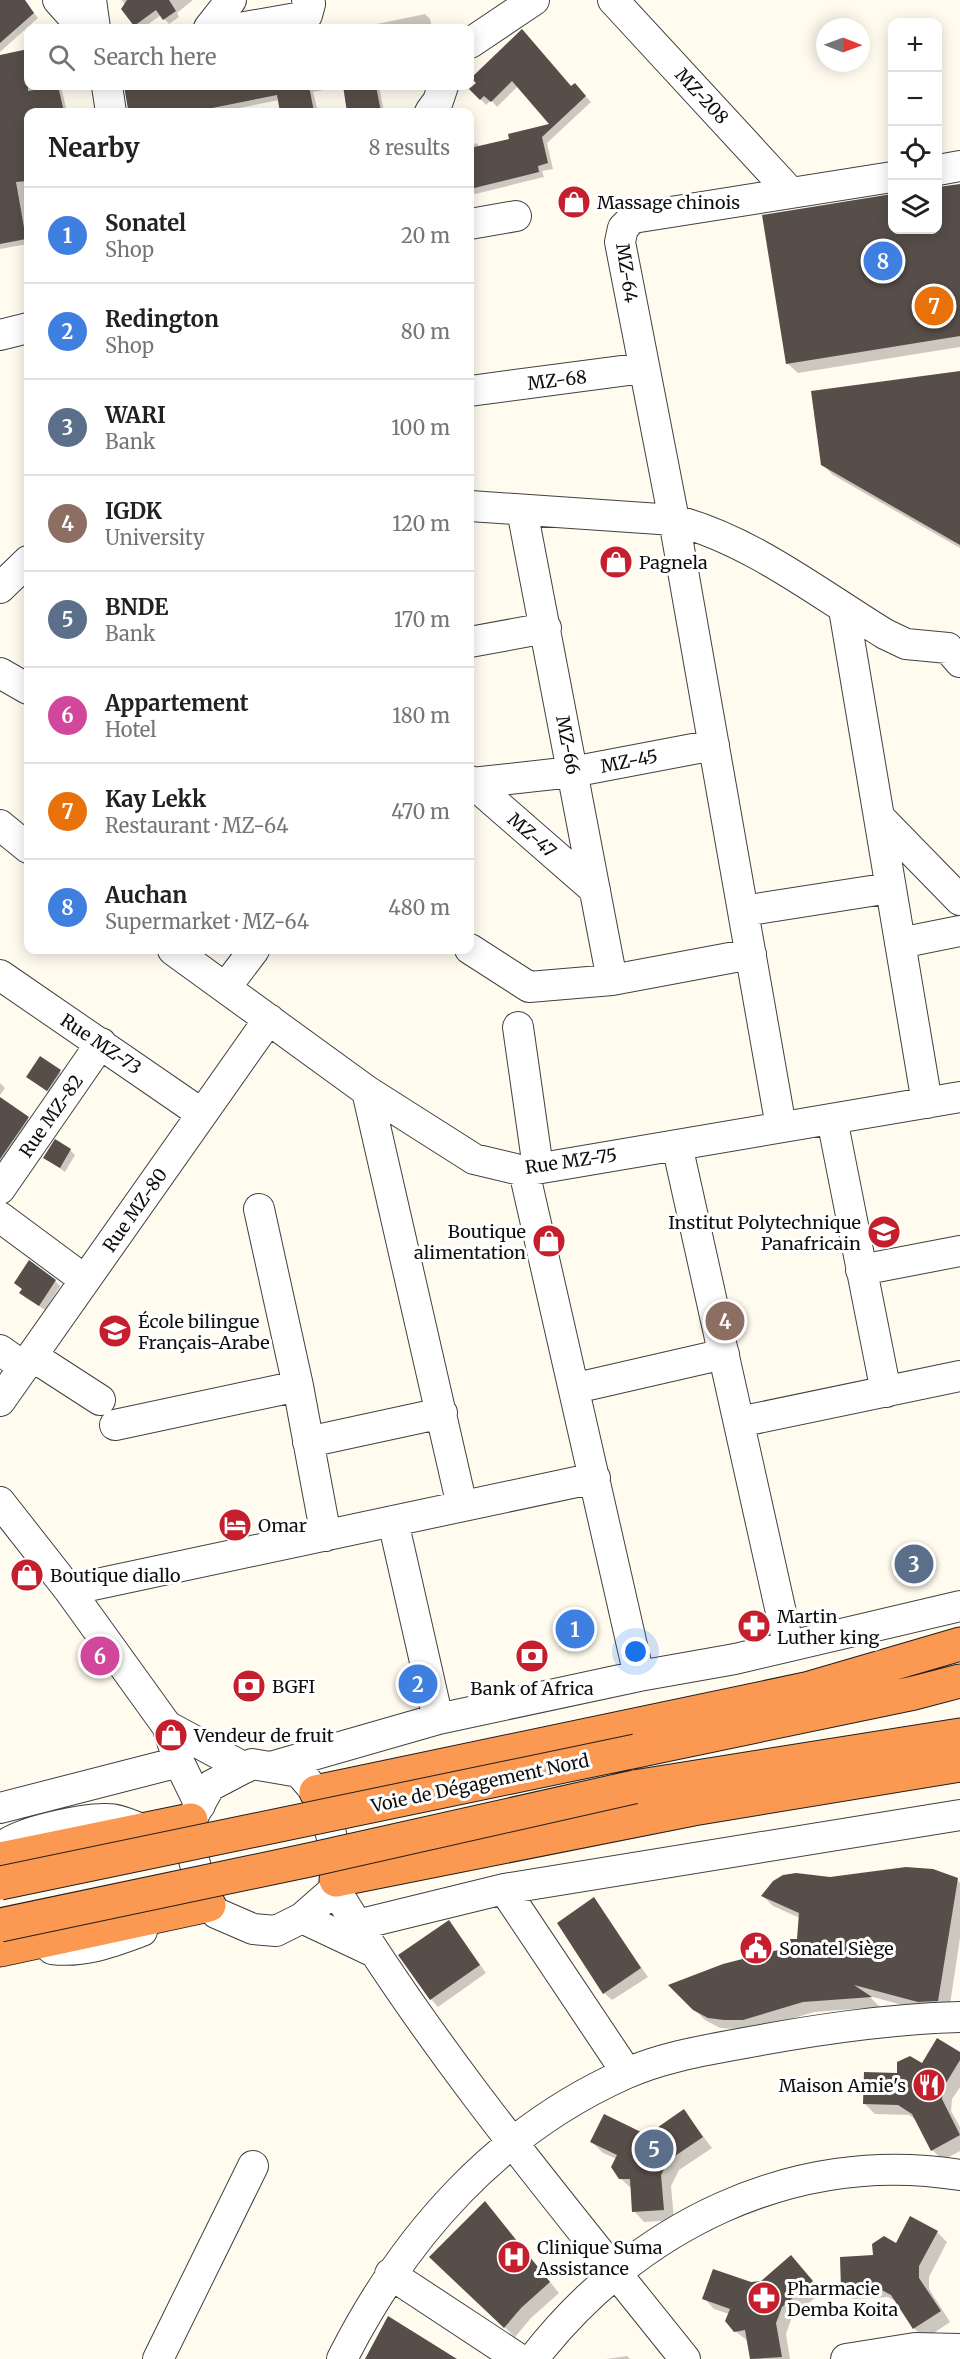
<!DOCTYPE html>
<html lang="en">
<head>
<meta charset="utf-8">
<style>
  :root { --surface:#fff; --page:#f6f6f6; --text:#202124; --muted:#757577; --line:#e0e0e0; --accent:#b45309 }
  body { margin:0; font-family:Merriweather,serif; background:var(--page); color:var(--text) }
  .controls { position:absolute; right:18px; top:18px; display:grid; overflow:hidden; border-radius:12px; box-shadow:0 3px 15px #0003 }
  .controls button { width:54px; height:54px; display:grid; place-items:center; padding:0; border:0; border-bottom:2px solid var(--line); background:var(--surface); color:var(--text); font:30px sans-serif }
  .compass { position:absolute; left:816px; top:18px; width:54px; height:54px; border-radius:50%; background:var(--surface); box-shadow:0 3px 15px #0003; rotate:91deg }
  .you { position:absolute; left:636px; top:1652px; width:21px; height:21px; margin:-15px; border:4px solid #fff; border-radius:50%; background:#1a73e8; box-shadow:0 0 0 9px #1a73e833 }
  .badge { display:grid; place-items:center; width:39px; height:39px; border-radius:50%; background:var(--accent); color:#fff; font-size:20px; font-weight:700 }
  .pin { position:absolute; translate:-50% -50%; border:3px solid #fff; box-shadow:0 2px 6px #0006 }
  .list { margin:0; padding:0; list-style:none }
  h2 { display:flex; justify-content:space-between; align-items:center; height:78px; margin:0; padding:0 24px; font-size:26px }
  h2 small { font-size:20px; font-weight:400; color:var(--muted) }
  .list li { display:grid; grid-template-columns:39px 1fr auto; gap:18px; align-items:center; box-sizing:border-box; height:96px; padding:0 24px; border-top:2px solid var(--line) }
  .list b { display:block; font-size:22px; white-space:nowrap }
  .list p { margin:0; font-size:20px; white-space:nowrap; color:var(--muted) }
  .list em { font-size:20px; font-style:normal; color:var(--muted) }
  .icon { flex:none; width:33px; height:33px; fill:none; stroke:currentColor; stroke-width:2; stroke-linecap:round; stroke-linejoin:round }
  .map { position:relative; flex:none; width:960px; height:2359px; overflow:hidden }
  .search { position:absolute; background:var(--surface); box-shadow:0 3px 15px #0003; left:24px; top:24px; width:450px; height:66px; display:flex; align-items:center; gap:15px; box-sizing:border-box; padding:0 21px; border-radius:12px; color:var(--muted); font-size:22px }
  .panel { position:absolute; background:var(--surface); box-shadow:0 3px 15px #0003; left:24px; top:108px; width:450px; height:846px; border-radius:12px }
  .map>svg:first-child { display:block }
  .shadow { fill:#0003 }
  .building { fill:#574e4a }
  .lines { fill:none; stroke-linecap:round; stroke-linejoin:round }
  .minor-casing { stroke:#414141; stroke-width:32 }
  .highway-casing { stroke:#1f1f1f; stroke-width:35 }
  .minor { stroke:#fff; stroke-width:30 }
  .highway { stroke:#fb9851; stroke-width:33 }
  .highway-bridge-casing { stroke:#1f1f1f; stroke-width:35; stroke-linecap:butt }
  .highway-bridge { stroke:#fb9851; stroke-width:33 }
  .labels { text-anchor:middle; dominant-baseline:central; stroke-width:6; stroke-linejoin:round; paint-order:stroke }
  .street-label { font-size:18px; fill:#0e0e0e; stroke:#fff }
  .poi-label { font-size:18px; fill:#0e0e0e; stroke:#fff; text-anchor:start }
</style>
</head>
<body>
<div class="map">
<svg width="960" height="2359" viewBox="0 0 960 2359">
  <rect width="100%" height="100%" fill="#fffbef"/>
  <path class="shadow" d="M0,0H24L38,18L0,52Z
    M122,0H193L177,13L179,17L169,24L161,15L143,28L135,25L123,9L125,5Z
    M425,14L430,19L432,28H358Z
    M522,31L571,88L575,85L591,102L547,143L553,169L542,171L544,177L475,194L470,190V145L476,143L480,147L511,140L551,125L518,86L497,107L491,100L486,105L471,89Z
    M28,51V86H61L67,112H28V244L0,249V56Z
    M126,86H379L384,112H349L344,86L313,92L318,112H282L279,100L230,110L231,112H133L129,108Z
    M960,185V347L798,373L787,363L764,216L892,196V230H938V187Z
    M960,373V548L833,475L822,464Z
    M40,1058L65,1076L52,1095L28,1077Z
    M0,1083L5,1088L0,1095Z
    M0,1099L33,1123L0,1171Z
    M70,1150L75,1155L65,1172L45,1158Z
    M55,1281L60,1286L45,1310L26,1298L21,1293L23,1290L16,1283Z
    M830,1879L957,1880L960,1883V1938L949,2011L929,2012L869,1996L880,2007L814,2012L755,2030L720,2028L705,2020L670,1985L792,1948L799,1940L800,1918L773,1906L763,1896Z
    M594,1899L648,1977L612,2000L604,1993Z
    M449,1922L486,1973L438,2007L431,1999Z
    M960,2054V2087L952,2099L951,2111L960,2127V2151L943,2160L932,2150L916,2120L909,2115L875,2114L865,2104L899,2075Z
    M684,2111L712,2148L679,2170L671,2186L674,2220L644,2222L634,2211L632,2189L620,2178L617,2159L603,2153L592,2142L651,2133Z
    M485,2203L559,2293L531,2318L515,2337L431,2257Z
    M937,2232L947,2242L929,2277V2289L950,2322L925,2339L914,2328L897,2302L888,2297L853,2299L843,2289L875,2257L897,2245Z
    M791,2257L822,2292L792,2317L786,2334L790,2359H752L749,2342L735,2331L729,2314L714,2309L704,2298L761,2283Z
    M627,2356L630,2359H606Z"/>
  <path class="building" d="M0,0H25L34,13L0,43Z
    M127,0H169L176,11L163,20L156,10L134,26L121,9Z
    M522,29L571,86L575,83L586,96L542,137L548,163L538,166L539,172L470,189V148L509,139L508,134L549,124L512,81L491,102L484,96L480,100L469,89L476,83L471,78Z
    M28,49V91L58,86L64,112H28V181L16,182L26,239L0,244V55Z
    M124,86H309L314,112H280L277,95L192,112H132L131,108L128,109Z
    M343,86H376L381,112H347Z
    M960,184V336L786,364L762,215L892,194V230H938V187Z
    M960,371V545L821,465L811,391Z
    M40,1056L61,1070L47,1091L26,1077Z
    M0,1097L29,1117L0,1159Z
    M55,1139L71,1149L60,1168L43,1158Z
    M29,1260L56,1280L39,1306L19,1293L22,1289L14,1283Z
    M906,1867L933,1869L958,1878L938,2001L918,2002L854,1985L872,1997L803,2002L743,2020H724L708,2018L693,2010L668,1985L723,1964L790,1947V1939H797L799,1913L761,1896L773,1881L783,1875L796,1873L830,1877Z
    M594,1897L641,1968L603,1994L557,1923Z
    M449,1920L480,1965L430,2000L398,1955Z
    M937,2038L960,2052V2060L943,2088L942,2099L960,2135L931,2151L912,2114L898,2105L863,2104L864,2072L897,2073V2062L910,2056L922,2063Z
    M684,2109L703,2137L669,2160L661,2175L664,2210L632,2212L630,2179H619L611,2167L617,2155L590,2142L604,2114L641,2132H651Z
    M485,2201L550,2282L521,2308L504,2328L429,2257Z
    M910,2216L938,2231L919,2266V2278L941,2311L913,2329L891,2295L876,2287L841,2289L840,2257L873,2255L872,2244L884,2236L896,2243Z
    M791,2255L813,2281L782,2307L776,2323L782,2357L750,2359L745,2330L734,2332L725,2321L730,2309L702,2299L713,2269L751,2282L761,2281Z
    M388,2316L457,2359H365Z"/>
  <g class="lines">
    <defs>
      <path id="minor" d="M58,0L83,28
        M91,0L95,28
        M613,0L791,193
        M209,28L231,0
        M239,28L302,17L307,15L310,4L307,0
        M470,43L534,0
        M107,86L111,112
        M430,112L438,101L443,86
        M938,170L960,166
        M470,224L516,216
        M0,335L28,328
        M470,391L644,368
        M470,506L674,520C751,540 818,593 885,634L906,644L948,648L960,662
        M522,510L612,980
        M0,588L28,561
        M844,609L927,1103
        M470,642L546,628
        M0,673L28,689
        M470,781L595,890
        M472,783L572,772L714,745
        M879,817L960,900
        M0,825L28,848
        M743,911L890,888
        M900,943L960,931
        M470,949L529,987L612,980L751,954
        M173,950L367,1091L463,1152L474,1159L524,1171L960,1097
        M0,975L202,1114
        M226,987L254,950
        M518,1027L538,1168
        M367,1091L462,1506
        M832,1119L886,1392
        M781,1127L674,520L620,242L623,228L633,218L892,177
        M677,1145L788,1644
        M524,1171L639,1676
        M0,1189L101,1043
        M259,1209L298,1386L326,1536
        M0,1217L85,1280
        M861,1270L960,1251
        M0,1350L24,1367
        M32,1356L100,1400
        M576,1388L724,1354
        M0,1401L269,1019
        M739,1422L960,1376
        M115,1425L298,1386
        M308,1442L442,1413
        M0,1502L69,1590L167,1726L179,1762L200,1805
        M393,1521L438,1719
        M69,1590L595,1478
        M167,1726L245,1768
        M252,1764L299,1772L323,1800L338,1864L335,1889L302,1918L276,1931L253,1929L216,1913L203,1896L189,1840L191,1820L210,1786Z
        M271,1767L438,1719L639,1676L735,1659L960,1606
        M0,1808L179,1762
        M0,1849C14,1832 85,1818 108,1819C120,1819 133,1826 144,1830
        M335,1889C436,2056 563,2206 685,2359
        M504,1889L627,2073
        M302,1918L372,1951
        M357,1925L504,1889L960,1815
        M52,1949C84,1953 112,1942 142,1931
        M390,2274L519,2359
        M158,2359L253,2166
        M342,2359C404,2236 497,2131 625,2074C660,2058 701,2051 739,2044C813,2030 885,2019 960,2017
        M533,2359C634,2228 792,2148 960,2175
        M846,2359L915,2348L960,2349"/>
      <path id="highway" d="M636,1751L914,1693L960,1681
        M634,1787L960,1735
        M316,1792L806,1689L960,1644
        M0,1859L191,1820
        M336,1880L693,1809L960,1765
        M0,1950L209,1905"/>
    </defs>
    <use href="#minor" class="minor-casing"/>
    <use href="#highway" class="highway-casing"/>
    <use href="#minor" class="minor"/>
    <use href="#highway" class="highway"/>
    <defs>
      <path id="highway-bridge" d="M0,1883L636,1751
        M0,1925L309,1860L634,1787"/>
    </defs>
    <use href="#highway-bridge" class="highway-bridge-casing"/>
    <use href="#highway-bridge" class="highway-bridge"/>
  </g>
  <defs>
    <symbol id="shop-disc" viewBox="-11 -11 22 22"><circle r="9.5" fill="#c51f2d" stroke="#fff"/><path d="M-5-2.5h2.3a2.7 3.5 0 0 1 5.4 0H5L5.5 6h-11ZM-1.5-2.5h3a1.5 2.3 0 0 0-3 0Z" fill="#fff"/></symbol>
    <symbol id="university-disc" viewBox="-11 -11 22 22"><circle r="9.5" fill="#c51f2d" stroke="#fff"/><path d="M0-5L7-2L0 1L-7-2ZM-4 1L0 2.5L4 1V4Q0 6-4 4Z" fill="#fff"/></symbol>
    <symbol id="school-disc" viewBox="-11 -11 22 22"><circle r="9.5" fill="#c51f2d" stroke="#fff"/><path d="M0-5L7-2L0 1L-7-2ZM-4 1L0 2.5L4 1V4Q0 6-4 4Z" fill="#fff"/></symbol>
    <symbol id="hotel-disc" viewBox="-11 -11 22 22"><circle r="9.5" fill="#c51f2d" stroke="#fff"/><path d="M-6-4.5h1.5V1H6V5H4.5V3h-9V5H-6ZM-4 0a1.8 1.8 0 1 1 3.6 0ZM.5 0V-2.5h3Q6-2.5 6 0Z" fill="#fff"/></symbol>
    <symbol id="pharmacy-disc" viewBox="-11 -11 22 22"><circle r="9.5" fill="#c51f2d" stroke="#fff"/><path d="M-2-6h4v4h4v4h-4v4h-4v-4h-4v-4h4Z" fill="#fff"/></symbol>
    <symbol id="bank-disc" viewBox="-11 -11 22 22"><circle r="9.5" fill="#c51f2d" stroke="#fff"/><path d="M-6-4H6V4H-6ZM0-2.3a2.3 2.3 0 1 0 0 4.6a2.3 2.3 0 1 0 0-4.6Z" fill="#fff"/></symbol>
    <symbol id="civic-disc" viewBox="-11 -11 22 22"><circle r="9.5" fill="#c51f2d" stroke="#fff"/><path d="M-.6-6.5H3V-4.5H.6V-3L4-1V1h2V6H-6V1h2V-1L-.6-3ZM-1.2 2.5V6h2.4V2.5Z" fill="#fff"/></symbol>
    <symbol id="restaurant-disc" viewBox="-11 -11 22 22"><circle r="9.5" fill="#c51f2d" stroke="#fff"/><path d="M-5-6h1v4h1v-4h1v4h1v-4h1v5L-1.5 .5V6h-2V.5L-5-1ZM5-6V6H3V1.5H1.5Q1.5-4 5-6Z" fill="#fff"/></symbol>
    <symbol id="hospital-disc" viewBox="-11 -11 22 22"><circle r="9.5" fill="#c51f2d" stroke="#fff"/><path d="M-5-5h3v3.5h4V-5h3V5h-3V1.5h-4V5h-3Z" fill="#fff"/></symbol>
  </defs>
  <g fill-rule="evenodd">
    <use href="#shop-disc" x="555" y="183" width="38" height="38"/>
    <use href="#shop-disc" x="597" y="543" width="38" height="38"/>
    <use href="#university-disc" x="865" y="1213" width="38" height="38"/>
    <use href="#shop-disc" x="530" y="1222" width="38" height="38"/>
    <use href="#school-disc" x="96" y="1312" width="38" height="38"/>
    <use href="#hotel-disc" x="216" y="1506" width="38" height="38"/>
    <use href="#shop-disc" x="8" y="1556" width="38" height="38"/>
    <use href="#pharmacy-disc" x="735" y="1607" width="38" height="38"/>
    <use href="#bank-disc" x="513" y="1637" width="38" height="38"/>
    <use href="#bank-disc" x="230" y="1667" width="38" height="38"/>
    <use href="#shop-disc" x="152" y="1716" width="38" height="38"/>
    <use href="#civic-disc" x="737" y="1929" width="38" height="38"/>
    <use href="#restaurant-disc" x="910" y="2066" width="38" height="38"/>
    <use href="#hospital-disc" x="495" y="2238" width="38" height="38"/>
    <use href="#pharmacy-disc" x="745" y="2279" width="38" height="38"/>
  </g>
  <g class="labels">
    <g class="street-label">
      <text transform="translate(702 96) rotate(47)">MZ-208</text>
      <text transform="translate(627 273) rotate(81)">MZ-64</text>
      <text transform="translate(557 380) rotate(-7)">MZ-68</text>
      <text transform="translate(568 745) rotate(79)">MZ-66</text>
      <text transform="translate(629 761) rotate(-11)">MZ-45</text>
      <text transform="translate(532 835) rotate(41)">MZ-47</text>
      <text transform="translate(101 1044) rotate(34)">Rue MZ-73</text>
      <text transform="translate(51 1116) rotate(-55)">Rue MZ-82</text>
      <text transform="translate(571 1161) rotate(-8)">Rue MZ-75</text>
      <text transform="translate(135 1210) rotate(-55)">Rue MZ-80</text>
      <text transform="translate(480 1783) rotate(-12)">Voie de Dégagement Nord</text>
    </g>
    <g class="poi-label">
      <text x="597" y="202">Massage chinois</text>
      <text x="639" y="562">Pagnela</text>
      <text x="861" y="1222" text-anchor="end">Institut Polytechnique<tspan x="861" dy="21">Panafricain</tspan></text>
      <text x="526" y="1231" text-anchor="end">Boutique<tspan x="526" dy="21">alimentation</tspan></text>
      <text x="138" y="1321">École bilingue<tspan x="138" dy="21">Français-Arabe</tspan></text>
      <text x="258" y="1525">Omar</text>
      <text x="50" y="1575">Boutique diallo</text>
      <text x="777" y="1616">Martin<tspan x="777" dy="21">Luther king</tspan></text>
      <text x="272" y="1686">BGFI</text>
      <text x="532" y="1688" text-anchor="middle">Bank of Africa</text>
      <text x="194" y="1735">Vendeur de fruit</text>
      <text x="779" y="1948">Sonatel Siège</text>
      <text x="906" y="2085" text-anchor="end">Maison Amie's</text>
      <text x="537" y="2247">Clinique Suma<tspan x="537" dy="21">Assistance</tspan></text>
      <text x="787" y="2288">Pharmacie<tspan x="787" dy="21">Demba Koita</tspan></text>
    </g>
  </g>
</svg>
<div class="controls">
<button>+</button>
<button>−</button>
<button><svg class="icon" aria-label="locate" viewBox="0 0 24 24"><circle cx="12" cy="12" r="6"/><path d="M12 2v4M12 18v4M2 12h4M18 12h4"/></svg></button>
<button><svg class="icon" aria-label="layers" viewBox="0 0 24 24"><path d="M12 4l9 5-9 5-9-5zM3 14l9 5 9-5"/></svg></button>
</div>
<svg class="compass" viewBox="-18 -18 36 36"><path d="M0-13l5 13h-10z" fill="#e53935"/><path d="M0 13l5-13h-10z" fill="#757577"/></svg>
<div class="you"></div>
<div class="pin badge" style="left:575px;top:1629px;background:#3f7fe0">1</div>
<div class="pin badge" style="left:418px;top:1684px;background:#3f7fe0">2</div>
<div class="pin badge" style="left:914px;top:1564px;background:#5c6f8a">3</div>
<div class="pin badge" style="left:725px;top:1321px;background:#8d6e63">4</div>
<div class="pin badge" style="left:654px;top:2149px;background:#5c6f8a">5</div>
<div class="pin badge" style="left:100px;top:1656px;background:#d1479c">6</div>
<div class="pin badge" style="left:934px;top:306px;background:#e8710a">7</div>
<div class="pin badge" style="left:883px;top:261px;background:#3f7fe0">8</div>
<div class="search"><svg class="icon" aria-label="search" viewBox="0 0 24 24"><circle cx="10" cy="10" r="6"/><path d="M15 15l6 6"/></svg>Search here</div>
<section class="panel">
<h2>Nearby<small>8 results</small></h2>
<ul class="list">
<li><span class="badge" style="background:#3f7fe0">1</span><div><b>Sonatel</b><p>Shop</p></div><em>20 m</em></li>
<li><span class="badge" style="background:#3f7fe0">2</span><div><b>Redington</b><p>Shop</p></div><em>80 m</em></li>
<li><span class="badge" style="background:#5c6f8a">3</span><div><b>WARI</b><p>Bank</p></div><em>100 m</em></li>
<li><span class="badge" style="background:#8d6e63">4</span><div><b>IGDK</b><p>University</p></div><em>120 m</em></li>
<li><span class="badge" style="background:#5c6f8a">5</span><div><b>BNDE</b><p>Bank</p></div><em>170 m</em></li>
<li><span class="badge" style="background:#d1479c">6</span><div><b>Appartement</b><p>Hotel</p></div><em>180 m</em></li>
<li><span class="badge" style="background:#e8710a">7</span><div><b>Kay Lekk</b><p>Restaurant · MZ-64</p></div><em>470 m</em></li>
<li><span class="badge" style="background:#3f7fe0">8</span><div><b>Auchan</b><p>Supermarket · MZ-64</p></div><em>480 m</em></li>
</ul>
</section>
</div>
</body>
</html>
